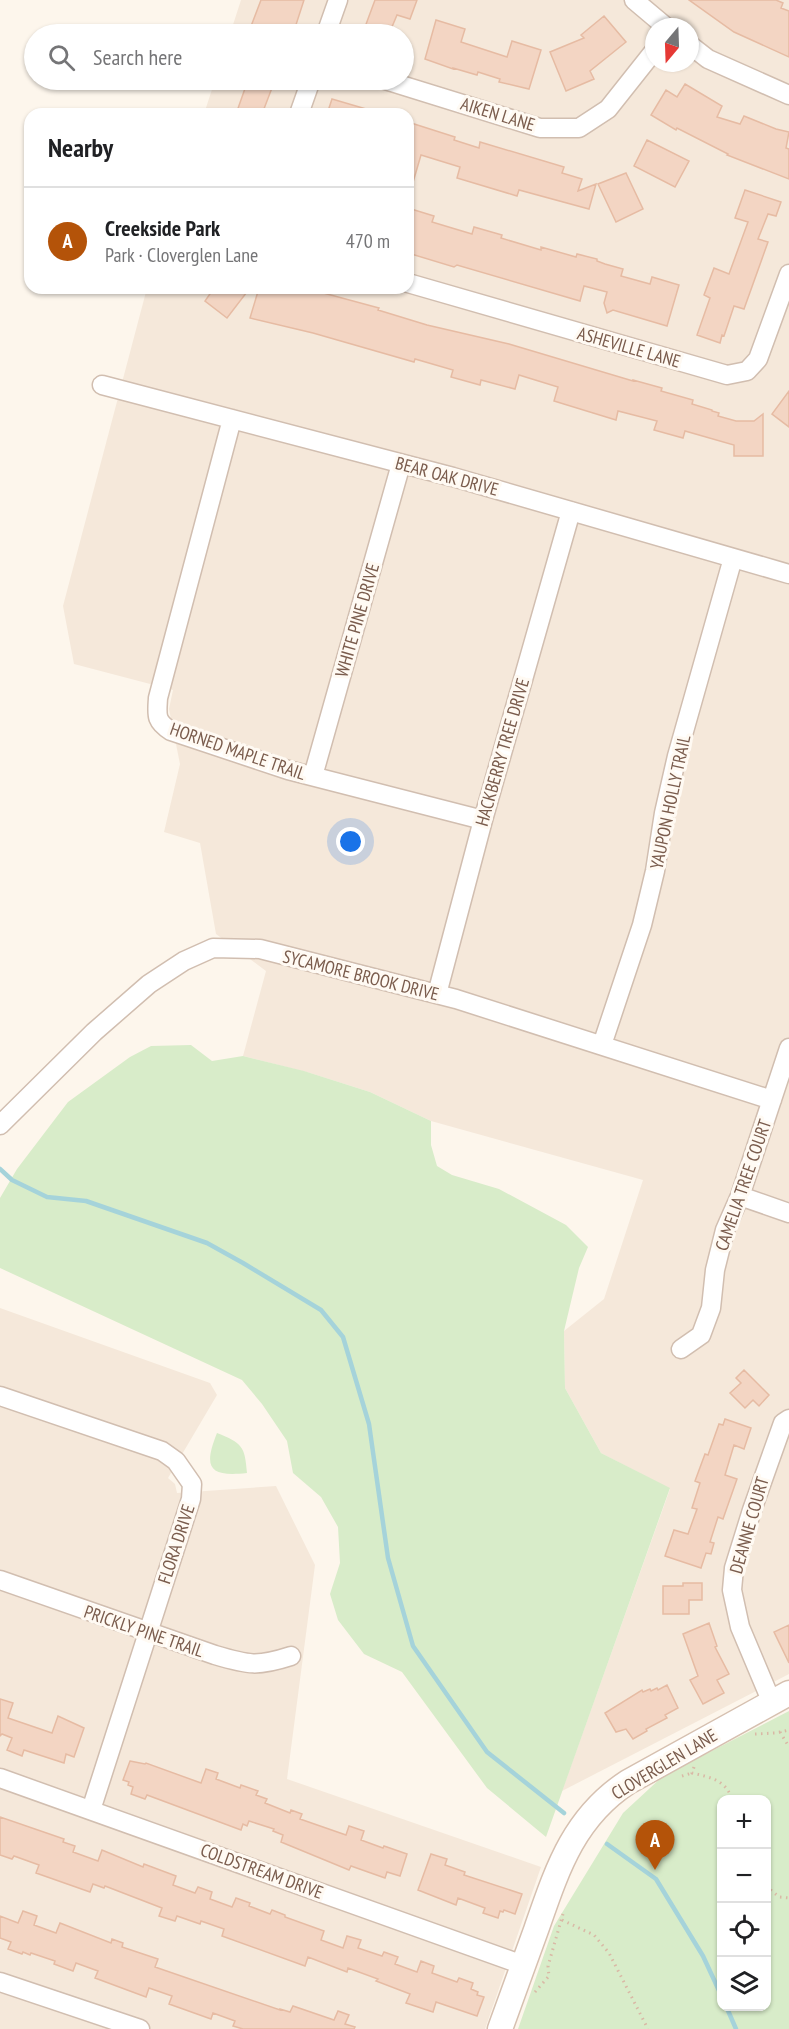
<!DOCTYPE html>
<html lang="en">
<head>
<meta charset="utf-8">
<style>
  :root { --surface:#fff; --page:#f2f2f2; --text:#202124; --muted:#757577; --line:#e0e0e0; --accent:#b45309 }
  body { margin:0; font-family:"PT Sans Narrow",sans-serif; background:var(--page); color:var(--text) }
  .controls { position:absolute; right:18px; bottom:18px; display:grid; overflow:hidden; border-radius:12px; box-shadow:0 2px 4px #0004 }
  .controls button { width:54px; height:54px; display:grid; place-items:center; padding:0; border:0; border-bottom:2px solid var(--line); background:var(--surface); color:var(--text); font:30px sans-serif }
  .compass { position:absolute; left:645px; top:18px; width:54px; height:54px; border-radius:50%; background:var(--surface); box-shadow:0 2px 4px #0004; rotate:199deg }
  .you { position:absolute; left:351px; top:842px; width:21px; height:21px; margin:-15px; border:4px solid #fff; border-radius:50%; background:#1a73e8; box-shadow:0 0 0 9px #1a73e833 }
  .badge { display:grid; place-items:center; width:39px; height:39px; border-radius:50%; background:var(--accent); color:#fff; font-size:20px; font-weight:700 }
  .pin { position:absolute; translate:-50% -50px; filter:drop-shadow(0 2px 3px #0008) }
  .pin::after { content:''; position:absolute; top:32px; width:21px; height:18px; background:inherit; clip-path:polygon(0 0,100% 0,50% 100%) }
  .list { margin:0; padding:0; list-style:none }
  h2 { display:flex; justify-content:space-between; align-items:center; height:78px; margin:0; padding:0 24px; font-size:26px }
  h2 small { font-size:20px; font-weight:400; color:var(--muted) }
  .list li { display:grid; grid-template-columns:39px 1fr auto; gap:18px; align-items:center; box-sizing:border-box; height:108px; padding:0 24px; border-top:2px solid var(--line) }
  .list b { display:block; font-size:22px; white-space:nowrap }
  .list p { margin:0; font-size:20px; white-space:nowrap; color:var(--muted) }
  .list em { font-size:20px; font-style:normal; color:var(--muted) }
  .icon { flex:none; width:33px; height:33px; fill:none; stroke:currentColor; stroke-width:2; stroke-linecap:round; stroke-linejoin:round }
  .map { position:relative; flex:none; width:789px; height:2029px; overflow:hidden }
  .search { position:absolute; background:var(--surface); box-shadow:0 2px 4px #0004; left:24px; top:24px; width:390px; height:66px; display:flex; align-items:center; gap:15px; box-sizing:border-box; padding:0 21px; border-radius:33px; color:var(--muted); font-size:22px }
  .panel { position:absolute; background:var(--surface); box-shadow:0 2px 4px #0004; left:24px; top:108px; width:390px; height:186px; border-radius:18px }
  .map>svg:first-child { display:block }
  .residential { fill:#f5e8da; fill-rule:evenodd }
  .green { fill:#d8ecc9; fill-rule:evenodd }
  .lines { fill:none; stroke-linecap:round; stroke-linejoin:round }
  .stream { stroke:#a5d3da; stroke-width:4.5 }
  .building { fill:#f3d5c3; stroke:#e6bba3; stroke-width:1.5 }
  .street-casing { stroke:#d1beb0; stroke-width:21 }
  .secondary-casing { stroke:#d6c0b0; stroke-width:27 }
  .path { stroke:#d9b8a5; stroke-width:3; stroke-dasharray:1.5 4.5; stroke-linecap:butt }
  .street { stroke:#fff; stroke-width:18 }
  .secondary { stroke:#fff; stroke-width:24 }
  .labels { text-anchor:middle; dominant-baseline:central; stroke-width:6; stroke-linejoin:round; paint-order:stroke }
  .street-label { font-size:18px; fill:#7a5c4d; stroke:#fffaf3 }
</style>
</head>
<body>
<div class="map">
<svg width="789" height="2029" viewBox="0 0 789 2029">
  <rect width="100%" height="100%" fill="#fdf6ec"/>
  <path class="residential" d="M241,0H789V1674L562,1791L670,1489L601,1453L565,1388L564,1331L604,1299L643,1180L431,1121L370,1092L310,1073L243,1056L266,971L216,934L200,843L164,832L180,764L169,709L173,690L74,664L63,606L147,288H408V114H204L215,80H404V34H230ZM654,27H690V63H654Z
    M0,1308L210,1383L217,1395L168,1478L175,1484L177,1493L276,1486L315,1565L287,1779L541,1867L485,2029H0Z"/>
  <path class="green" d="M191,1045L212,1061L243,1056L304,1071L370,1092L431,1121V1145L437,1166L452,1175L499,1189L566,1225L588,1247L579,1268L564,1331L565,1388L601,1453L670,1488L546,1837L487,1788L402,1672L364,1654L338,1620L330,1594L340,1563L338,1527L321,1497L293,1473L287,1441L262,1404L242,1380L0,1268V1198L17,1169L68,1102L130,1057L151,1046Z
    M217,1433C242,1443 245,1446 247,1473C209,1477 203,1468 217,1433Z
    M789,1711V2029H518L554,1926L623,1813L663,1776ZM722,1800H766V2006H722Z"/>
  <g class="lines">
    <path class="stream" d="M0,1169L12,1180L47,1197L86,1201L207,1243L243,1263L321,1310L343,1337L369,1424L388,1558L413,1646L487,1752L564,1813
      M607,1844L656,1879L703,1956L722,1997
      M726,2006L736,2029"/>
  </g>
  <path class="building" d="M261,0H304L293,34H248Z
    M375,0H417L410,19L397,15L389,34H364L367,27H365Z
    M689,0H776L783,3L781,8L789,11V57L734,32Z
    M604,16L626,42L590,71L594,79L566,91L550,52L584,38L581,35Z
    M436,20L465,29L461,42L507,57L512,41L541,50L529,89L499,82L500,79L478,72L477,75L453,68V69L425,59Z
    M248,80H275L262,114H236Z
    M685,84L722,106L717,117L740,124L744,116L776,129L789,132L786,148L789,149V179L727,155L728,154L677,128L676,130L651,115L666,90L677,97Z
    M332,99L373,111L372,114H327Z
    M408,122L455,137L454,140L479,148L480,142L564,167L562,173L582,179L578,191L596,184L589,209L519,190L517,196L457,178L460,167L421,155L411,189L408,188Z
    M647,140L689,161L675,187L634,166Z
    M626,173L643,209L616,222L598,184Z
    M745,190L781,202L776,216L768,214L758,239L768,242L744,309L734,306L724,336L722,335L720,343L697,335L710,298L704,295L714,268L729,274L748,222L735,218Z
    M408,208L434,216L432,222L472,234L474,227L502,235L501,238L541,250V247L576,257L577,254L597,259V261L605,264L623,269L621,276L650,284L652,277L679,285L667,326L613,310L607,313L604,303L607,292L584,286L580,301L457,265L454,267L408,253Z
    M214,288H250L227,318L205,301Z
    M259,288H305L379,308L378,310L427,325L509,344L633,381V380L662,388L661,391L693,400L692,404L712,410V411L719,413L718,416L736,421H754L763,414V456H734V445L685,431L683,438L654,430L657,421L618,411L616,420L554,401L558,387L519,375L515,389L481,380L480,385L451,377L453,370L415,359L414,362L313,333L250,318Z
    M789,391V427L772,414Z
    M744,1370L769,1395L759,1406L753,1400L745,1408L730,1393L741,1383L736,1378Z
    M725,1419L751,1428L744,1449L734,1445L725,1475L737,1479L723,1519L718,1517L710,1542L714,1543L711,1554L706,1553L701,1568L665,1556L674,1530L688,1534L697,1509L692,1508L700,1483L695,1481L705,1454L708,1455L719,1424L723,1425Z
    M683,1583H702V1600H689V1614H663V1586H683Z
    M709,1623L717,1646L715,1647L729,1674L717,1680L724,1693L703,1704L690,1680L698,1676L683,1634Z
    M789,1625V1663L774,1632Z
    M667,1685L678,1708L665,1715L667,1718L646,1729L647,1731L633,1739L626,1729L616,1732L605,1713L642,1690L643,1692L650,1689L651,1691L657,1688L658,1690Z
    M0,1699L13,1703L8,1718L52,1733L58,1716L84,1728L74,1757L66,1754L64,1763L24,1750L22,1756L7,1750L12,1738L2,1734L0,1736Z
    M130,1761L145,1764L146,1763L201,1783L206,1769L218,1773L216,1779L240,1788L241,1785L258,1791L256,1795L267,1799L265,1803L290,1813L291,1810L302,1814L300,1819L346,1835L349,1826L364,1831L361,1840L383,1848L384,1846L407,1854L400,1876L387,1872L385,1878L351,1866L349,1870L281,1842L283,1835L273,1831L274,1829L249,1821L247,1826L243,1824L241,1830L147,1795L145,1799L131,1794L133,1787L128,1785L129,1782L123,1780Z
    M0,1817L64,1839L63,1842L75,1846L73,1852L98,1861L102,1850L143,1867L144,1864L176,1876L173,1885L195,1893L198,1887L212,1892L210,1899L232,1907L236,1898L250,1903L249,1906L270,1914L272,1910L285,1915V1917L324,1931L321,1940L343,1948L347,1936L361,1940L358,1948L382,1956L384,1952L398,1957L395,1964L417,1972L421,1961L434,1966L432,1973L457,1982L459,1978L473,1983L471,1989L478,1992L477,1995L484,1997L477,2016L436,2002L433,2012L406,2003L410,1994L376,1981L378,1979L348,1968L347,1972L308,1957L305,1966L222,1936L224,1929L201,1921L200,1924L177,1916L175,1921L159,1916L162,1908L105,1886L104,1888L93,1884L90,1892L36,1873L39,1865L14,1856L12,1859L0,1855Z
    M431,1854L447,1859L445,1865L465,1872L464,1875L522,1894L515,1914L504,1910L503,1912L500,1911L498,1918L483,1913L485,1908L458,1898L456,1905L418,1890Z
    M23,1911L37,1916L34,1925L56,1933L60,1923L111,1943L112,1939L123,1943L122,1947L158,1959L155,1967L280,2010V2009L290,2012L293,2006L334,2020L338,2011L349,2015L345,2024L355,2027L354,2029H243L233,2026L235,2021L213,2013L211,2019L169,2004L172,1996L149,1988L146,1997L95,1978L98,1971L76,1963L73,1971L54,1964L55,1961L31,1953L30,1955L23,1952L22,1954L8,1949L11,1942L0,1938V1916L18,1923Z"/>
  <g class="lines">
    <defs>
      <path id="street" d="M634,0L666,27
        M326,34L338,0
        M690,45L708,59L789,95
        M385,80L540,128H579L608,109L654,51
        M299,114L311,80
        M408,283L727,375L747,371L758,359L789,274
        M102,385L453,477L789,574
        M232,419L158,698C157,715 155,721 171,731L288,770L483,820
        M313,776L401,464
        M437,994L483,820L571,511
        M602,1045L642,925L655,871L664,813L677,756L733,558
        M0,1125L94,1032L149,984L184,961L213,948L260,949L456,999L772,1100
        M740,1196L789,1213
        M681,1349L701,1335L711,1308L715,1270L725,1230L740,1196L789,1048
        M0,1396L162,1451L176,1461L192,1484L191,1499L91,1810
        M0,1580L215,1655C249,1665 257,1667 291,1656
        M772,1703L740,1627L732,1590L734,1568L752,1510L783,1423L789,1419
        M0,1778L523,1965
        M0,1982L140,2029"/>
      <path id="secondary" d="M500,2029C512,1996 524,1963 536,1930C557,1870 573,1818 628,1782L789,1693"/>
    </defs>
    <use href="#street" class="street-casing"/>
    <use href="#secondary" class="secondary-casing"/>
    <path class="path" d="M780,1732L789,1747
      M755,1734L775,1733L789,1730
      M694,1767L692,1773C709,1777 727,1780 732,1800
      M682,1776L692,1773
      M766,1886L779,1897L789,1898
      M562,1920L594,1935L609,1953L648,2029
      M535,1992L549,1976L548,1966L563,1914"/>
    <use href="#street" class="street"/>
    <use href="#secondary" class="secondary"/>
  </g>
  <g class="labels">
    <g class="street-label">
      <text transform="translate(498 114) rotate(17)">AIKEN LANE</text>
      <text transform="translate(629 347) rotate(16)">ASHEVILLE LANE</text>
      <text transform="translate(447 476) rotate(15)">BEAR OAK DRIVE</text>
      <text transform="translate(357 620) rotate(-74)">WHITE PINE DRIVE</text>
      <text transform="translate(238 751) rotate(19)">HORNED MAPLE TRAIL</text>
      <text transform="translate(502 752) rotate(-74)">HACKBERRY TREE DRIVE</text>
      <text transform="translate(670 802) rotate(-78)">YAUPON HOLLY TRAIL</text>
      <text transform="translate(361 975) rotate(14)">SYCAMORE BROOK DRIVE</text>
      <text transform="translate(743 1185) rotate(-71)">CAMELIA TREE COURT</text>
      <text transform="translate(749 1525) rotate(-74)">DEANNE COURT</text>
      <text transform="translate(176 1544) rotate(-72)">FLORA DRIVE</text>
      <text transform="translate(144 1631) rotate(19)">PRICKLY PINE TRAIL</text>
      <text transform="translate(664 1764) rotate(-31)">CLOVERGLEN LANE</text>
      <text transform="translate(262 1871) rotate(20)">COLDSTREAM DRIVE</text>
    </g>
  </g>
</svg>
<div class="controls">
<button>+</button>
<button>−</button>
<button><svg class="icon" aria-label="locate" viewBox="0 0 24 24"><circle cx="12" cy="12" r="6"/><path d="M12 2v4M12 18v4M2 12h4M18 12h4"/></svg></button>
<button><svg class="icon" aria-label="layers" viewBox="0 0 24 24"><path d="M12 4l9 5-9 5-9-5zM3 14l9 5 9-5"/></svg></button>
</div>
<svg class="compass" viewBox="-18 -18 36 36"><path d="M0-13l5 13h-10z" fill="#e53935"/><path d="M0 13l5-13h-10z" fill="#757577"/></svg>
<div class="you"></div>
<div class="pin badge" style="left:655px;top:1870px">A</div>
<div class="search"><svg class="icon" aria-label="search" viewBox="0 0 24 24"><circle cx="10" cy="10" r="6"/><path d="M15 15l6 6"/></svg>Search here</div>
<section class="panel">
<h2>Nearby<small></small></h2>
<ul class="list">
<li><span class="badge">A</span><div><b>Creekside Park</b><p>Park · Cloverglen Lane</p></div><em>470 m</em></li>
</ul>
</section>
</div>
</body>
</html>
